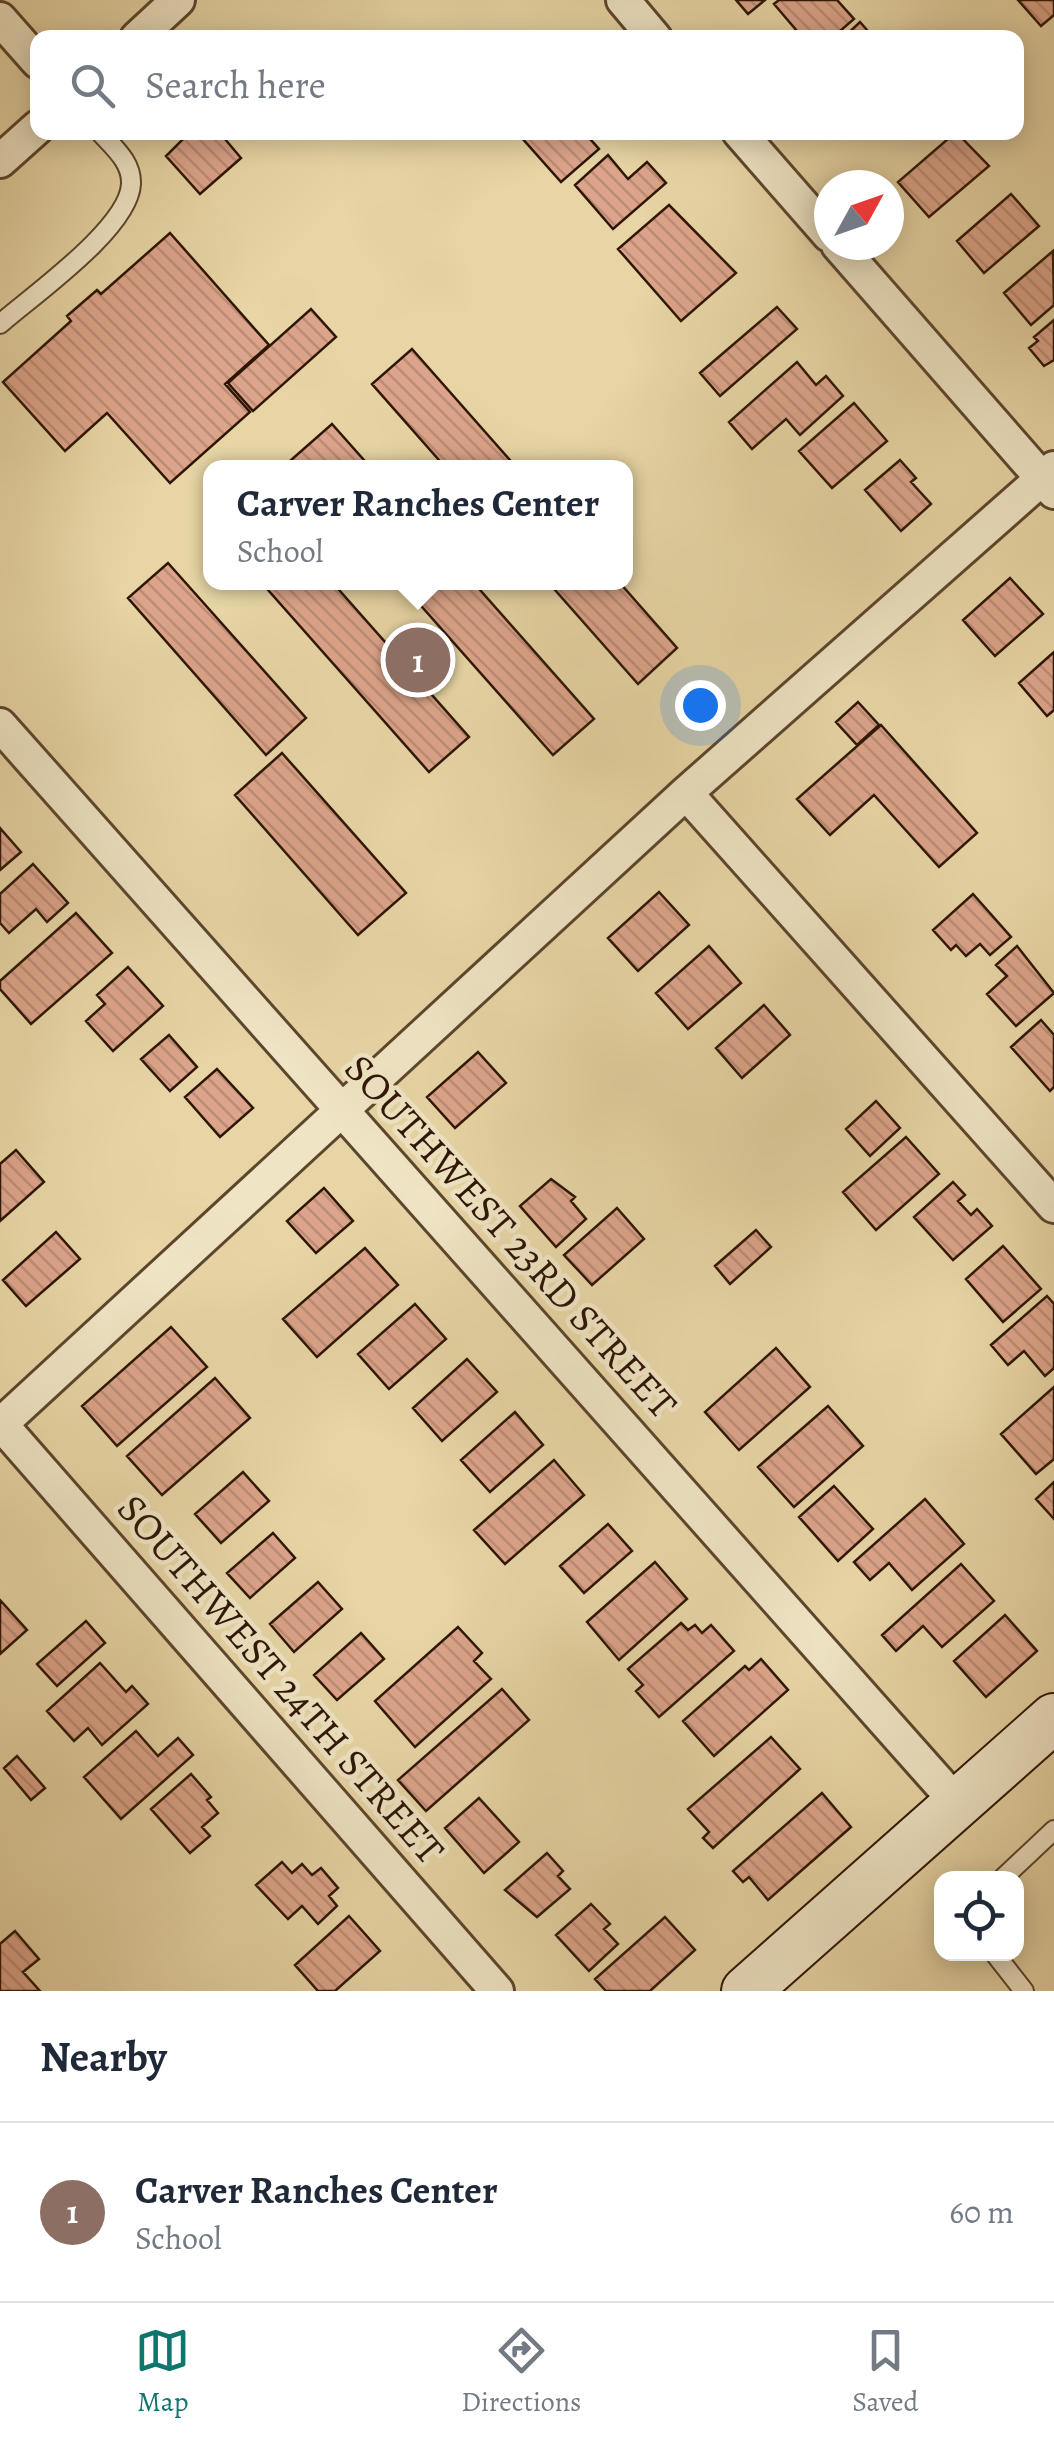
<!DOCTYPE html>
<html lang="en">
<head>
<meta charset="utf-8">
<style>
  :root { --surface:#fff; --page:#f6f6f7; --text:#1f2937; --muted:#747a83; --line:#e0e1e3; --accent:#0f766e }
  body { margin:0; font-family:Alegreya,serif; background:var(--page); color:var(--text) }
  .controls { position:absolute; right:30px; bottom:30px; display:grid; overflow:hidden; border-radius:20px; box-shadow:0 5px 25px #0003 }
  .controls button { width:90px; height:90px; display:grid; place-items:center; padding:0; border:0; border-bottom:2px solid var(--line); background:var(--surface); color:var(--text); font:50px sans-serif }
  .compass { position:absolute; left:814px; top:170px; width:90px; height:90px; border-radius:50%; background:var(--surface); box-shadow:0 5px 25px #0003; rotate:50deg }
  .you { position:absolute; left:700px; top:705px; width:35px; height:35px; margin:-25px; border:8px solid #fff; border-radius:50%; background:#1a73e8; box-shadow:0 0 0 15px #1a73e833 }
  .badge { display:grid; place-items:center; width:65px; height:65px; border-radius:50%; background:var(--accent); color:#fff; font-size:32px; font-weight:700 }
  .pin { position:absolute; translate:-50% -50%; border:5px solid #fff; box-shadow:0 2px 10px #0006 }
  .popup { position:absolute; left:203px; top:460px; width:430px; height:130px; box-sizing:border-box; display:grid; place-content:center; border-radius:20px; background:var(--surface); filter:drop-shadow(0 2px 8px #0005); font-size:32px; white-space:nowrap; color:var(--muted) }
  .popup b { font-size:38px; color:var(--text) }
  .popup::after { content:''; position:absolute; left:50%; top:100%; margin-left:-20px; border:20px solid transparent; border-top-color:var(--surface) }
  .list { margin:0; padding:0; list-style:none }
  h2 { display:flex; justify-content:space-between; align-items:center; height:130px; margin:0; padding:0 40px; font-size:42px }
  h2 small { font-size:32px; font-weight:400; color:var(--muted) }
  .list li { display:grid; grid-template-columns:65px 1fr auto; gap:30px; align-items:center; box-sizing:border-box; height:180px; padding:0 40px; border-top:2px solid var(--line) }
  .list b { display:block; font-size:38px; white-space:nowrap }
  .list p { margin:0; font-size:32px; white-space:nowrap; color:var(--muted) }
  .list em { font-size:32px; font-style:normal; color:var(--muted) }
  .icon { flex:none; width:55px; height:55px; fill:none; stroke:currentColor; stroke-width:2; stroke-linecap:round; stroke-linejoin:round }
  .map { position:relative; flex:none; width:1054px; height:1991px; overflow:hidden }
  .search { position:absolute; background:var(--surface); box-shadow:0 5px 25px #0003; left:30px; right:30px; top:30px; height:110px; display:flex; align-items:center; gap:25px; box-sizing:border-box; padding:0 35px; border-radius:20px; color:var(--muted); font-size:38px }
  .sheet { height:310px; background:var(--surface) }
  nav { display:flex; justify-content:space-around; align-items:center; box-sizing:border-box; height:140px; border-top:2px solid var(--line); background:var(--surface); font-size:28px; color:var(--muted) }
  nav a { display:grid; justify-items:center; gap:5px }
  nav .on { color:var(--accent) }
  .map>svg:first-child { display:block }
  .building { fill:url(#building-back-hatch); stroke:#2e1605; stroke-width:2.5 }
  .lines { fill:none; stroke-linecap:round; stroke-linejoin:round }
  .lane-casing { stroke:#5c462d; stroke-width:22 }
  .street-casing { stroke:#5c462d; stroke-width:38 }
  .secondary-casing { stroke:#2e1605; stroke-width:52 }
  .lane { stroke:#efe4c4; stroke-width:18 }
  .street { stroke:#efe4c4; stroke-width:32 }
  .secondary { stroke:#efe4c4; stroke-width:48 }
  .labels { text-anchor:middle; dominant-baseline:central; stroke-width:9; stroke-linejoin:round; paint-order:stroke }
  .street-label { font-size:40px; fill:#2e1605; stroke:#efe4c4 }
</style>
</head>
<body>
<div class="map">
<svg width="1054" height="1991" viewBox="0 0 1054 1991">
  <defs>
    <pattern id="building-back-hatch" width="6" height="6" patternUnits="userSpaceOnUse" patternTransform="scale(2.5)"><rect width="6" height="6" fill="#dca48a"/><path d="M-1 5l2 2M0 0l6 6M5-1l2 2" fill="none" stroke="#bd8c76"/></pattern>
  </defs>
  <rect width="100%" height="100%" fill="#e7d5a5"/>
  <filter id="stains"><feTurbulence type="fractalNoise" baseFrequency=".002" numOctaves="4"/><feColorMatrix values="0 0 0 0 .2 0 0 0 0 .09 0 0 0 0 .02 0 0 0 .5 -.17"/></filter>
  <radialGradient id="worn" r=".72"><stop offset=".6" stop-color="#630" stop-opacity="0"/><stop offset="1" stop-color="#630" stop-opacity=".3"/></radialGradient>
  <path class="building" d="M736,0H765L748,14Z
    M779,0H837L854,19L832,38H803L774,4Z
    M1018,0H1054V15L1041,26Z
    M860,22L874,38H843Z
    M190,132H219L241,158L200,194L166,156Z
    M529,132H584L599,149L561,182L522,138Z
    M956,132L989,166L929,217L898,182Z
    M608,155L628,179L647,162L666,183L613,229L575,185Z
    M1011,194L1039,226L984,273L957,241Z
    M669,205L736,273L681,321L618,249Z
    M170,233L269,345L225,384L250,412L170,483L107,413L65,451L3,382L71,321L67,316L97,290L101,294Z
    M1053,251L1054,305L1031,325L1004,293Z
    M777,307L797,329L720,396L700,373Z
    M311,309L336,337L253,411L228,383Z
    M1054,320V360L1044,366L1029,348L1038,341L1034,337Z
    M412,349L517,468H446L372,384Z
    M797,362L816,385L826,376L843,396L800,435L786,419L752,449L729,422Z
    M854,403L887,441L832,488L799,451Z
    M332,424L371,468H298L291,460Z
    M900,460L916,478L911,482L931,504L901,531L865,490Z
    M168,563L306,718L266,755L128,598Z
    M1010,578L1043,614L995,656L963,620Z
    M261,582H332L469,737L429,772Z
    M400,582H473L594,719L553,755Z
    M548,582H619L677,648L638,684Z
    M1054,652V710L1047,716L1019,683Z
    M858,702L879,725L857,745L836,722Z
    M881,725L977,833L939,867L874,795L830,835L797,799Z
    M282,753L406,893L358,935L235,795Z
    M0,828L21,852L0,870Z
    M33,864L68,903L47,922L36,909L9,933L0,923V894Z
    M659,892L689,925L638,971L608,938Z
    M973,894L1011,937L990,955L980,944L966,956L956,945L951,950L933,930Z
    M76,913L112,953L31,1024L0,989V981Z
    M709,946L741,983L688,1029L656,993Z
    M1017,946L1054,993L1016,1026L987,994L1007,976L996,965Z
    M128,967L163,1006L113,1051L86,1021L105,1004L97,995Z
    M764,1005L790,1035L742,1078L716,1048Z
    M1041,1020L1054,1035V1087L1050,1091L1011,1047Z
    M169,1035L197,1067L170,1091L141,1059Z
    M478,1052L506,1083L455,1128L427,1097Z
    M217,1069L253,1108L220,1137L185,1097Z
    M876,1101L900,1128L870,1156L846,1129Z
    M906,1137L939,1174L876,1230L843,1192Z
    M16,1150L44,1182L0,1221V1164Z
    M551,1179L575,1197L571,1201L586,1219L556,1247L520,1206Z
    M953,1182L965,1195L958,1201L971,1215L977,1209L992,1226L953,1260L914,1217Z
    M324,1188L353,1221L316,1253L287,1221Z
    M617,1208L644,1239L592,1285L564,1255Z
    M756,1230L771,1247L730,1284L715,1266Z
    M56,1232L80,1259L26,1306L3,1280Z
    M1003,1246L1041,1289L1003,1322L966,1279Z
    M365,1248L398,1285L317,1357L283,1319Z
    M1047,1296L1054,1304V1368L1045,1376L1024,1351L1008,1365L991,1345Z
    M415,1304L446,1339L389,1389L358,1354Z
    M171,1327L207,1367L117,1446L82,1406Z
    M776,1348L810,1387L739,1450L705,1412Z
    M467,1359L497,1392L442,1441L413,1408Z
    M215,1378L250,1418L162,1495L127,1456Z
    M1054,1387V1459L1036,1474L1001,1434Z
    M828,1406L863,1446L794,1507L758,1467Z
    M515,1412L543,1445L490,1492L461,1460Z
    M554,1460L584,1495L505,1564L474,1530Z
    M243,1472L269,1501L221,1543L195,1514Z
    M1054,1482V1519L1036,1499Z
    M834,1486L873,1529L838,1561L799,1517Z
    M925,1499L964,1544L912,1590L889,1563L870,1580L854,1562Z
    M608,1524L632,1551L584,1593L560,1566Z
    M273,1533L295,1558L250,1598L227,1573Z
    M655,1562L687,1599L619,1660L587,1622Z
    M961,1564L994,1601L942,1647L923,1626L896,1651L882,1635Z
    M318,1582L342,1609L294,1652L270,1624Z
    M0,1600L27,1630L0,1654Z
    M1005,1615L1037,1651L986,1697L954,1661Z
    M86,1621L105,1643L57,1686L37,1664Z
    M681,1623L688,1630L695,1625L702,1633L711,1625L734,1651L659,1717L636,1691L643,1685L628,1669Z
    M458,1627L482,1653L474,1661L491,1679L415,1747L375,1701Z
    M361,1633L384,1659L337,1700L314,1675Z
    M761,1659L788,1690L714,1756L683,1721L745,1666L749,1670Z
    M100,1663L126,1692L132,1686L148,1704L102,1745L88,1728L74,1741L47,1711Z
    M502,1689L529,1720L426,1811L398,1780Z
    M136,1731L158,1756L178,1738L193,1755L121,1819L84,1777Z
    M771,1737L800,1769L713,1848L703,1838L709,1832L688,1809Z
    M17,1756L45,1788L31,1800L4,1768Z
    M191,1774L211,1797L207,1800L218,1813L202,1827L210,1836L190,1853L151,1809Z
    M822,1793L851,1827L768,1900L749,1877L743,1882L733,1871Z
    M479,1798L519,1842L484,1873L445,1828Z
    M547,1853L563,1871L558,1876L570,1889L537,1917L505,1890Z
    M282,1862L292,1873L302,1864L312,1875L321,1868L338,1888L329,1896L337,1906L318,1924L302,1906L288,1919L256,1885Z
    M591,1904L610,1924L604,1929L618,1944L589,1971L556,1935Z
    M349,1916L380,1951L335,1991H318L295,1965Z
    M665,1917L695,1950L650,1991H606L595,1979Z
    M15,1931L39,1959L23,1972L40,1991H0V1944Z"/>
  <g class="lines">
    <defs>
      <path id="lane" d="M0,324C33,295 129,228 131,184C132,162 114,148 100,132
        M1003,1878L1054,1830
        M995,1954L1024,1991"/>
      <path id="street" d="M623,0L655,38
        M0,19L38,62
        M137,38L178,0
        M739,132L829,235
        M0,161L38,127
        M838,245L1054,492
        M0,725L958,1804
        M686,793L1054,1206
        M0,1423L497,1991
        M0,1425L686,793L1054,468"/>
      <path id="secondary" d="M746,1991L1054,1718"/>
    </defs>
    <use href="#lane" class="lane-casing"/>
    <use href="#street" class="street-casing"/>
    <use href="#secondary" class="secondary-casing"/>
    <use href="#lane" class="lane"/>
    <use href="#street" class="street"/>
    <use href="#secondary" class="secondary"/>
  </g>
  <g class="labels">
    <g class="street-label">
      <text transform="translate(511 1236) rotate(48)">SOUTHWEST 23RD STREET</text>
      <text transform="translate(281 1679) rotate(49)">SOUTHWEST 24TH STREET</text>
    </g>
  </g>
  <rect width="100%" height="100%" filter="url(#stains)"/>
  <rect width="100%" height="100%" fill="url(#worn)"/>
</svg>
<div class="controls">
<button><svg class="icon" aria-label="locate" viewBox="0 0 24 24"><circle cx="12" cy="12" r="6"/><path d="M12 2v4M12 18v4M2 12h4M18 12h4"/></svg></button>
</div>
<svg class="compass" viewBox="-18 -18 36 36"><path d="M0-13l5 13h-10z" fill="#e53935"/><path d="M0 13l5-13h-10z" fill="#747a83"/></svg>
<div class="you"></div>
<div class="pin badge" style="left:418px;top:660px;background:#8d6e63">1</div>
<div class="popup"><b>Carver Ranches Center</b>School</div>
<div class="search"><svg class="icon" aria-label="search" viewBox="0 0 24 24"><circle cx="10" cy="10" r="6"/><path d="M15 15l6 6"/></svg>Search here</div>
</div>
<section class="sheet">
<h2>Nearby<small></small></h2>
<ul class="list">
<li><span class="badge" style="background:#8d6e63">1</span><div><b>Carver Ranches Center</b><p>School</p></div><em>60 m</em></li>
</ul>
</section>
<nav>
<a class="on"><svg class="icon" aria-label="map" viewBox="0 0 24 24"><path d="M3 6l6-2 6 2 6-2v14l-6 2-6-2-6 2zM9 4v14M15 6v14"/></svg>Map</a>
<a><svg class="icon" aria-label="directions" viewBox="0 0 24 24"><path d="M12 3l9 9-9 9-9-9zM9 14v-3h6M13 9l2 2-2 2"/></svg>Directions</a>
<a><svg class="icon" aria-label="saved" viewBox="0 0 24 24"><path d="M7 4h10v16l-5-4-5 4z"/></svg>Saved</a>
</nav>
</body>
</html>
